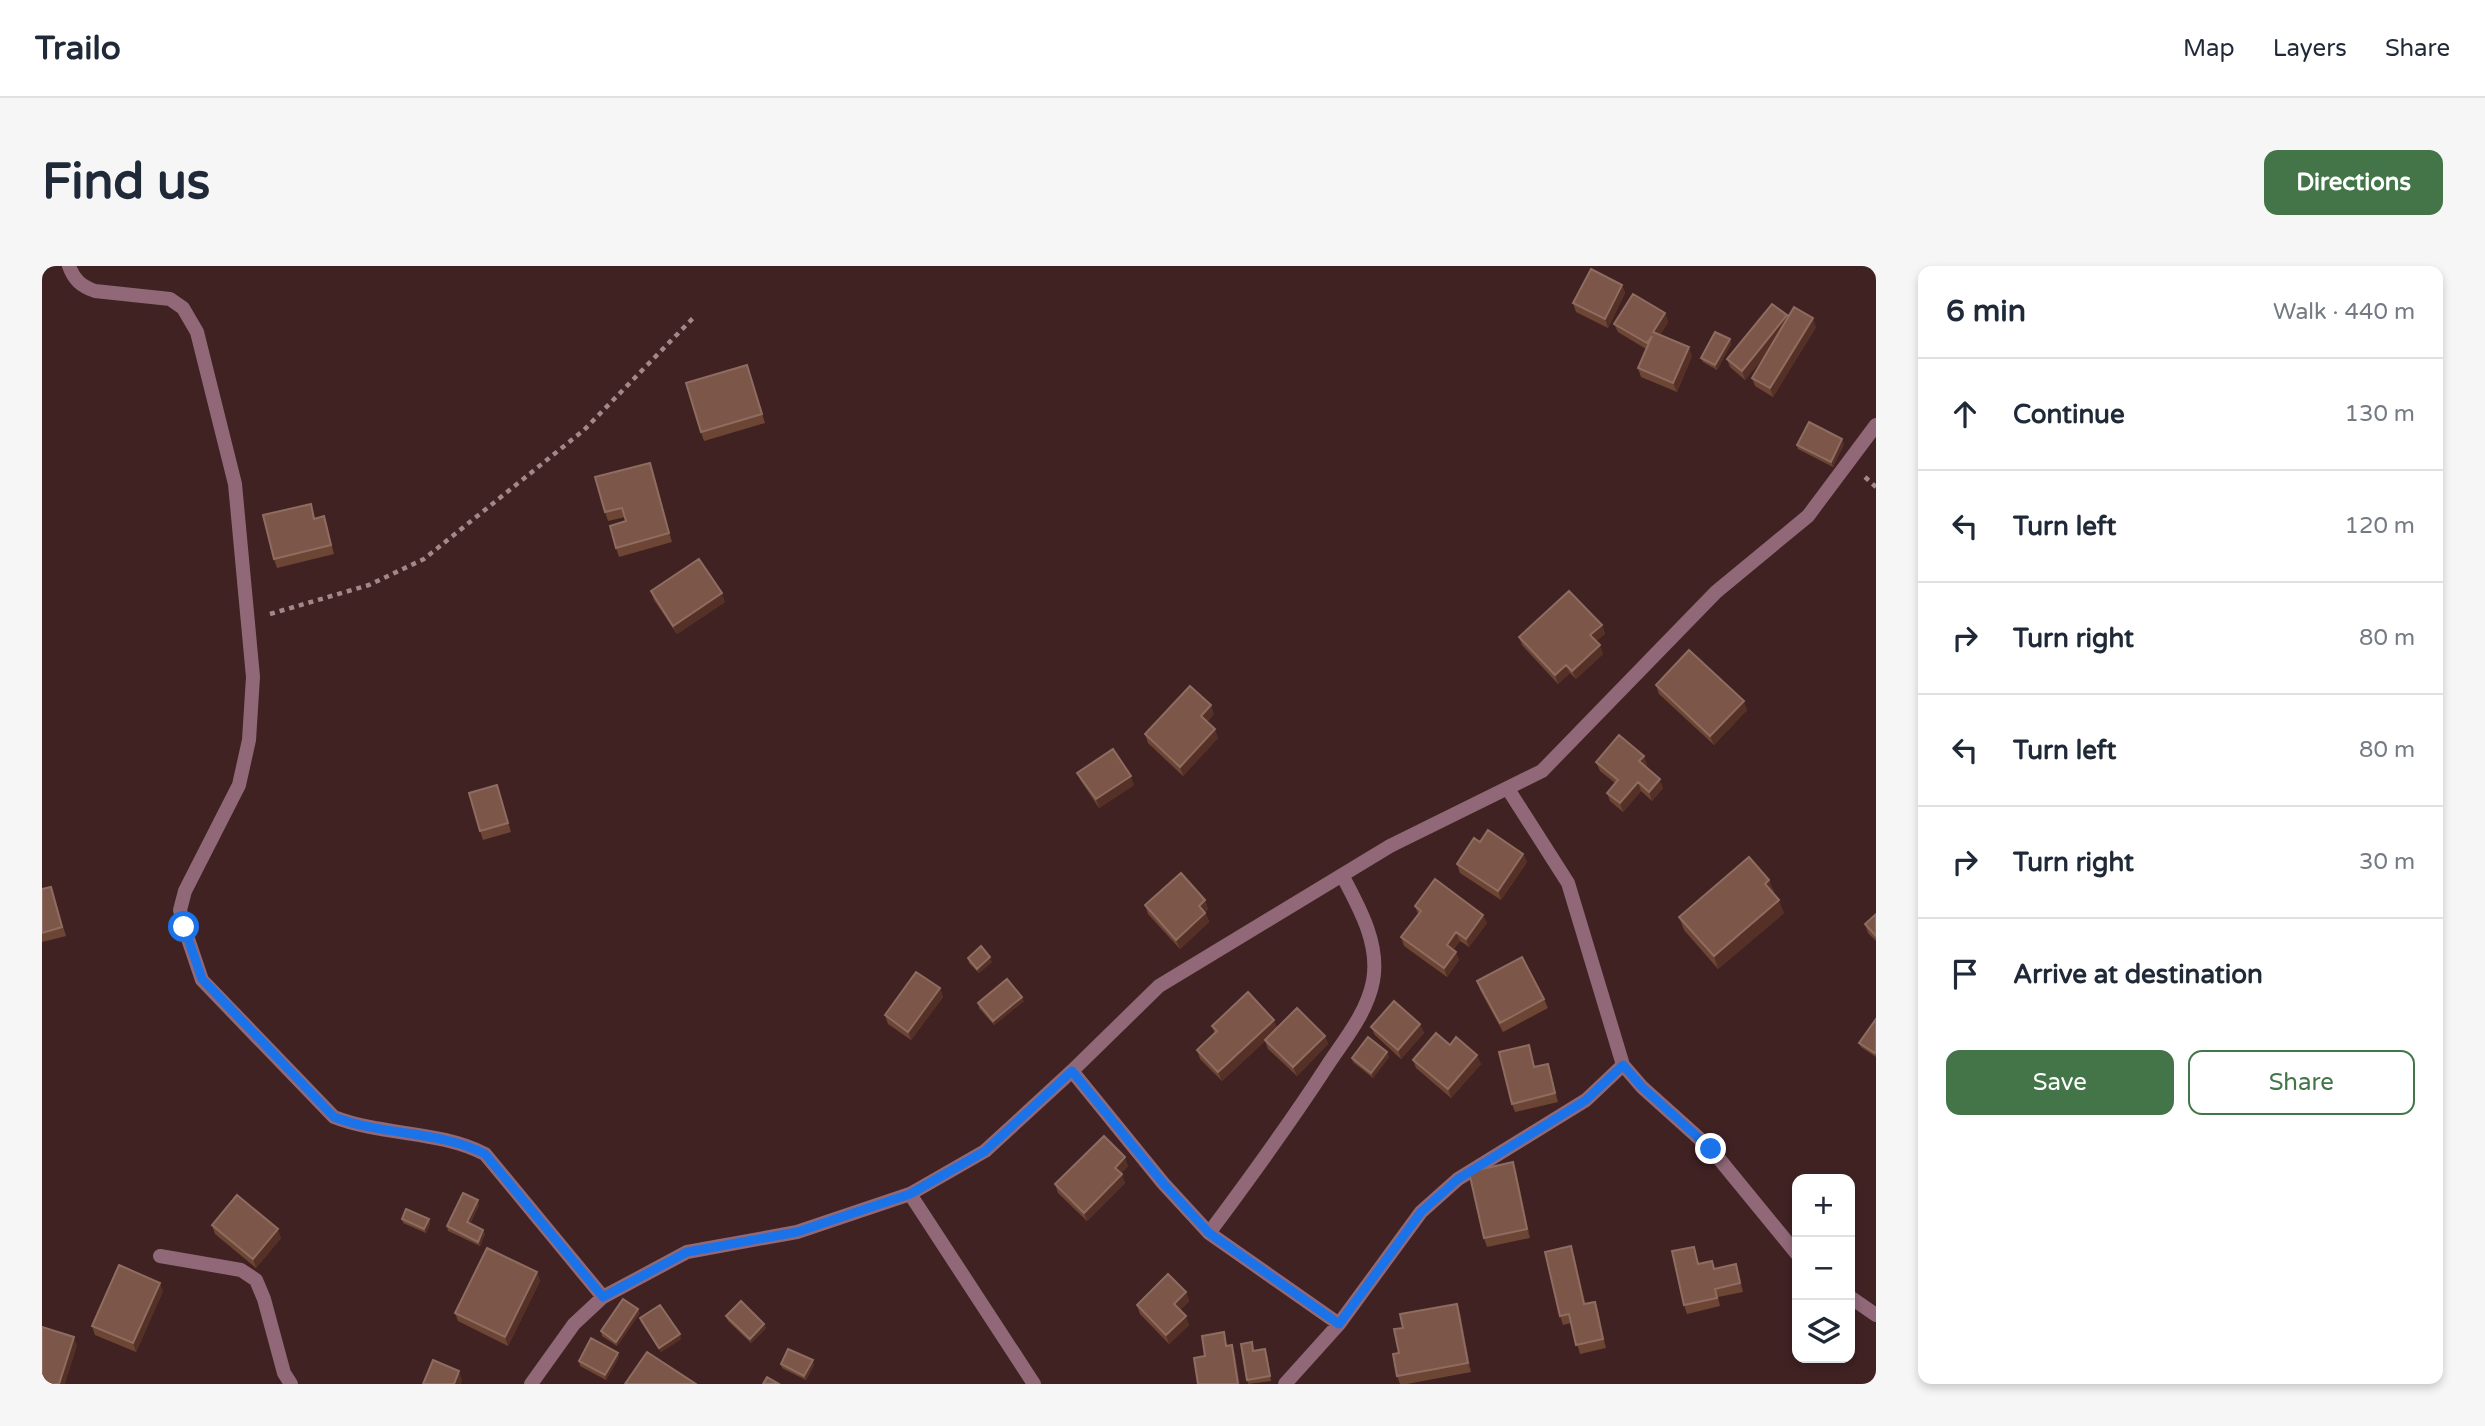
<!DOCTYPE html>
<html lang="en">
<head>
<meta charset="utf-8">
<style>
  :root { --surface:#fff; --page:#f6f6f7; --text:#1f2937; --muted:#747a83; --line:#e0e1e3; --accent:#437549 }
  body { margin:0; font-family:"Varela Round",sans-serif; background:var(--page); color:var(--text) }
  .controls { position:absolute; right:21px; bottom:21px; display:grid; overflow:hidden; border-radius:14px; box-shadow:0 4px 10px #0003 }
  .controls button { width:63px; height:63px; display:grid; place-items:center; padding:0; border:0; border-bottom:2px solid var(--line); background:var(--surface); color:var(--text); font:35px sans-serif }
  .stop { position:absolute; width:21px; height:21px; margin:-16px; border:5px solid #1a73e8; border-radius:50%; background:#fff }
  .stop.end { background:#1a73e8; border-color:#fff; box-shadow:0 2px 7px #0008 }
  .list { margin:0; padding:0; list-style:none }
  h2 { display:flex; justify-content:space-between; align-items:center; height:91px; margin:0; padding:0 28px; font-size:30px }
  h2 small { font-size:23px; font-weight:400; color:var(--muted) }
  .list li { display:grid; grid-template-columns:46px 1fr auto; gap:21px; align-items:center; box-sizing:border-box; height:112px; padding:0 28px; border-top:2px solid var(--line) }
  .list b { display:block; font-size:26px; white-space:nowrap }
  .list em { font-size:23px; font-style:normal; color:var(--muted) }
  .actions { display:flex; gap:14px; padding:21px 28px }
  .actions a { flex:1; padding:16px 0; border:2px solid var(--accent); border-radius:14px; text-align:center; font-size:24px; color:var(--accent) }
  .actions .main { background:var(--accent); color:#fff }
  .icon { flex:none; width:38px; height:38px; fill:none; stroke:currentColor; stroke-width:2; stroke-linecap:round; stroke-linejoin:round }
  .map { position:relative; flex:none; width:1834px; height:1118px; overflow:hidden; border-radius:14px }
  header { display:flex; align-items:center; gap:42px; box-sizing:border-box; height:98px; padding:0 35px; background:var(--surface); border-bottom:2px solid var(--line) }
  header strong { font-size:33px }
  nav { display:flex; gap:38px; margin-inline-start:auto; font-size:24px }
  .intro { display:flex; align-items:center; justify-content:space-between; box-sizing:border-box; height:168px; padding:0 42px }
  h1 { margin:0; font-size:49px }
  .button { padding:18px 32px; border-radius:14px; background:var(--accent); color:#fff; font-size:24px; font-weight:700 }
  main { display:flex; gap:42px; padding:0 42px }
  aside { flex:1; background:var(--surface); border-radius:14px; box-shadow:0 4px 10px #0003 }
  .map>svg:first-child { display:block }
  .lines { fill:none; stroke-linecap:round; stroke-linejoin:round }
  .path { stroke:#a28989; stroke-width:4.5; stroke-dasharray:5 5; stroke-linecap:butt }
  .street { stroke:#916877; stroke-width:14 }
  .wall { fill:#6d4535 }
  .shaded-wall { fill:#553026 }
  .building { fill:#7c5648; stroke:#8f6c60; stroke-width:2 }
  .route { stroke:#1a73e8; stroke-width:9 }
</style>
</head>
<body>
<header>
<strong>Trailo</strong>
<nav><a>Map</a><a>Layers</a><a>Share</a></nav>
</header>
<div class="intro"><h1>Find us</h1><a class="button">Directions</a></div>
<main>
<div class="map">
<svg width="1834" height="1118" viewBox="0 0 1834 1118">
  <rect width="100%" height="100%" fill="#402223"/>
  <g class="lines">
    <path class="path" d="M1823,211L1834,221
      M228,348L327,319L382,293L542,164L654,49"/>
    <path class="street" d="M27,0C32,14 39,20 53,25L128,33L141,42L155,66L193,218L211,411L207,474L197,519L143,625L138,644L142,661L160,714L292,851C341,870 396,864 443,888L561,1031
      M1466,523L1526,617L1581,799L1600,821L1669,883L1755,988
      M1030,805L1121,917L1167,967L1297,1058
      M868,928L992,1118
      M1167,967C1208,912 1248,857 1285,800C1302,774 1325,747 1331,715C1338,678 1317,641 1300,609
      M118,990L199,1004L214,1014L222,1033L242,1107L249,1118
      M1808,1031L1834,1049
      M489,1118L532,1058L561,1031L645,986L755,966L868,928L943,885L1030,805L1117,720L1348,580L1500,505L1674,326L1766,250L1834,159
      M1243,1118L1297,1058L1379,946L1416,913L1544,834L1581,799"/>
  </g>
  <path class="wall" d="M1580,19L1583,27L1566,62L1534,46L1531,37Z
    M1623,47L1626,56L1618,69L1650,90L1635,126L1599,111L1596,102L1604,83L1576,66L1572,58Z
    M1746,51L1774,61L1731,131L1713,120L1710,112L1723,89L1703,114L1688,101L1685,93Z
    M1688,73L1689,78L1675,104L1661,96L1659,92Z
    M705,99L723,157L662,175L659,166Z
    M1802,178L1791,201L1756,183L1755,179Z
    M611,205L630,276L577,291L574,282L584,255L583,251L566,255L563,246Z
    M269,238L273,253L282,250L292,288L235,302L232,293Z
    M609,325L683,336L635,368L612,334Z
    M1560,359L1563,368L1554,375L1561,388L1534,413L1528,407L1516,418L1480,379L1477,371Z
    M1614,419L1705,444L1672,479L1617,428Z
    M1172,448L1165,456L1176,472L1141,510L1106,477L1103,468Z
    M1554,496L1605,498L1604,500L1621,522L1610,535L1599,525L1581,546L1568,535L1565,527L1573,517L1558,505Z
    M1035,507L1092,519L1057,542L1039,515Z
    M455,519L469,566L441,574L438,565Z
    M1438,576L1481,588L1485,596L1459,634L1418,607L1415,598Z
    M1727,614L1732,626L1731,627L1742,647L1676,703L1642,664L1637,651Z
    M0,623L12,630L24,670L0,676Z
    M1163,634L1166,643L1163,646L1167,656L1138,683L1106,648L1103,639Z
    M1373,640L1445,657L1427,681L1418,675L1411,684L1417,694L1405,711L1362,680L1359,671L1376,648Z
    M1834,648V675L1826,667L1823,658Z
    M926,692L950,696L937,707L927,697Z
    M1435,715L1502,733L1506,742L1461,766L1438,724Z
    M898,722L901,731L869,774L846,758L843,749Z
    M982,735L952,759L937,742L936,737Z
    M1834,753V791L1819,781L1817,777Z
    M1378,758L1382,767L1359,793L1333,769L1329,761Z
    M1170,760L1235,762L1283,770L1286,778L1255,810L1226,783L1223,775L1180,815L1158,793L1155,784L1173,768Z
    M1408,779L1439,798L1409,832L1374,802L1371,794Z
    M1487,779L1493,801L1509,806L1516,836L1473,846L1470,838Z
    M1345,786L1347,791L1331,812L1311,796L1310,792Z
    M1086,900L1079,907L1083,917L1045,955L1016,927L1013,918Z
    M1474,905L1488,972L1445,981L1442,972Z
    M437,939L428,958L441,964L443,968L438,980L406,965L405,960Z
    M360,953H387L388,958L384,967L361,957Z
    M170,959L239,972L214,1002L173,968Z
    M1652,981L1657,998L1673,1003L1697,1007L1701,1026L1676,1031L1678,1040L1645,1048L1642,1039Z
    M1532,989L1543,1038L1553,1036L1556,1045L1564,1082L1538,1088L1529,1057L1521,1059L1518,1050Z
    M495,1006L498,1015L466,1080L416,1055L413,1047Z
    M121,1025L94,1086L53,1069L50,1060Z
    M1144,1026L1147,1035L1138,1044L1147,1059L1127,1078L1098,1048L1095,1039Z
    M598,1047L575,1080L560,1070L559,1065Z
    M1418,1047L1429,1106L1365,1118H1358L1355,1110L1361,1062Z
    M684,1050L722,1058L724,1062L709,1077L686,1055Z
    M598,1052L639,1073L619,1086L599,1056Z
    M1212,1081V1085L1225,1088L1229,1115L1206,1118L1205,1114Z
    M577,1091L564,1114L538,1100L537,1095Z
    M739,1098L772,1099L764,1114L740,1102Z"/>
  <path class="shaded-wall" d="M1580,19L1583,27L1566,62L1563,53Z
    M1623,47L1626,56L1614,75L1611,66Z
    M1745,49L1749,58L1703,114L1700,105Z
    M1771,52L1774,61L1731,131L1728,122Z
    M1688,73L1689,78L1675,104L1673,99Z
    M1647,81L1650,90L1635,126L1631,117Z
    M1800,173L1802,178L1791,201L1789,196Z
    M608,197L611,205L630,276L627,267Z
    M680,327L683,336L635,368L631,360Z
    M1560,359L1563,368L1551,378L1548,369Z
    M1558,379L1561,388L1534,413L1530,405Z
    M1524,399L1528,407L1516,418L1513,409Z
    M1702,435L1705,444L1672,479L1668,470Z
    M1169,439L1172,448L1162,459L1159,450Z
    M1173,463L1176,472L1141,510L1138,501Z
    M1602,490L1605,498L1601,504L1597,495Z
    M1089,510L1092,519L1057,542L1054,533Z
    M1618,513L1621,522L1610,535L1607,526Z
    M1596,516L1599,525L1581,546L1578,537Z
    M1481,588L1485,596L1459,634L1456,625Z
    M1727,614L1732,626L1727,631L1723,618Z
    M1163,634L1166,643L1160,649L1157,640Z
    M1737,634L1742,647L1676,703L1672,690Z
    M1163,647L1167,656L1138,683L1134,674Z
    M1441,649L1445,657L1427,681L1424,673Z
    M1414,666L1418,675L1408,687L1405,679Z
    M1414,686L1417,694L1405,711L1402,702Z
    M948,691L950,696L937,707L935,703Z
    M898,722L901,731L869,774L866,766Z
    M980,731L982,735L952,759L951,755Z
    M1232,754L1236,763L1180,815L1176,806Z
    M1378,758L1382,767L1359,793L1356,784Z
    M1283,770L1286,778L1255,810L1251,801Z
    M1345,786L1347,791L1331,812L1329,807Z
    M1435,789L1439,798L1409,832L1406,823Z
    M1506,798L1509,806L1516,836L1513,827Z
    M1083,891L1086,900L1076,910L1073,902Z
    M1471,896L1474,905L1488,972L1485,963Z
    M1080,908L1083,917L1045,955L1042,947Z
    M436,934L437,939L426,961L425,956Z
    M387,953L388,958L384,967L382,963Z
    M236,963L239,972L214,1002L211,993Z
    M441,964L443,968L438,980L436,976Z
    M1529,980L1532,989L1546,1047L1542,1038Z
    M1694,998L1697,1007L1701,1026L1698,1017Z
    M495,1006L498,1015L466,1080L463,1071Z
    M118,1017L121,1025L94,1086L91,1077Z
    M1144,1026L1147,1035L1135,1047L1132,1038Z
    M1553,1036L1556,1045L1564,1082L1561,1073Z
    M1415,1038L1418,1047L1429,1106L1426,1097Z
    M596,1043L598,1047L575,1080L574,1076Z
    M1144,1050L1147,1059L1127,1078L1124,1069Z
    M722,1058L724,1062L709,1077L708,1073Z
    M638,1068L639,1073L619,1086L617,1082Z
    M32,1071L35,1080L23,1118H17Z
    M1190,1079L1193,1088L1198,1118H1196Z
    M576,1087L577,1091L564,1114L563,1109Z
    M771,1094L772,1099L764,1114L762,1110Z
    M417,1105L420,1114L419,1118H412Z"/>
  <path class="building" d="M1549,3L1580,19L1563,53L1531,37Z
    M1591,28L1623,47L1611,66L1647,81L1631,117L1596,102L1610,70L1605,77L1572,58Z
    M1730,38L1745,49L1700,105L1685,93Z
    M1752,41L1771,52L1728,122L1710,112Z
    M1673,66L1688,73L1673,99L1659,92Z
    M705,99L720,148L659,166L644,117Z
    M1767,156L1800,173L1789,196L1755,179Z
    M608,197L627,267L574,282L568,260L584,255L580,242L563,246L553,211Z
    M269,238L272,253L282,250L289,279L232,293L221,249Z
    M657,293L680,327L631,360L609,325Z
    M1527,325L1560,359L1548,369L1558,379L1530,405L1524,399L1513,409L1477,371Z
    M1647,384L1702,435L1668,470L1614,419Z
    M1148,420L1169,439L1159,450L1173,463L1138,501L1103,468Z
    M1577,469L1602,490L1597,495L1618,513L1607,526L1596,516L1578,537L1565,527L1576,514L1554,496Z
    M1071,483L1089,510L1054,533L1035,507Z
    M455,519L466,557L438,565L427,527Z
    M1446,564L1481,588L1456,625L1415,598L1432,572L1438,576Z
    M1707,591L1727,614L1723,618L1737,634L1672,690L1637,651Z
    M1139,607L1163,634L1157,640L1163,647L1134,674L1103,639Z
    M1393,613L1441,649L1424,673L1414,666L1405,679L1414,686L1402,702L1359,671L1379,645L1373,640Z
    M9,621L20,661L0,667V623Z
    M1834,648V670L1823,658Z
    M939,680L948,691L935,703L926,692Z
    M1480,691L1502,733L1458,757L1435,715Z
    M874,706L898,722L866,766L843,749Z
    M965,713L980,731L951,755L936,737Z
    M1206,726L1232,754L1176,806L1155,784L1175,765L1170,760Z
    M1352,735L1378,758L1356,784L1329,761Z
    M1255,742L1283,770L1251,801L1223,774Z
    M1834,753V785L1833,787L1817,777Z
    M1394,767L1408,779L1414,771L1435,789L1406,823L1371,794Z
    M1326,771L1345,786L1329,807L1310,792Z
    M1487,779L1492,801L1506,798L1513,827L1470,838L1457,786Z
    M1062,870L1083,891L1073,902L1080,908L1042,947L1013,918Z
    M1471,896L1485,963L1442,972L1427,906Z
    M421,927L436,934L425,956L441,964L436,976L405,960Z
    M195,929L236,963L211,993L170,959Z
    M364,943L387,953L382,963L360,953Z
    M1529,980L1542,1038L1553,1036L1561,1073L1534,1079L1527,1048L1518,1050L1503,986Z
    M1652,981L1656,998L1670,995L1672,1003L1694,998L1698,1017L1673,1023L1675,1032L1642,1039L1630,985Z
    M445,982L495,1006L463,1071L413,1047Z
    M77,999L118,1017L91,1077L50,1060Z
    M1126,1008L1144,1026L1132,1038L1144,1050L1124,1069L1095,1039Z
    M581,1033L596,1043L574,1076L559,1065Z
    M699,1035L722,1058L708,1073L684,1050Z
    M1415,1038L1426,1097L1355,1110L1351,1088L1357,1087L1352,1063L1361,1062L1358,1048Z
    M618,1039L638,1068L617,1082L598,1052Z
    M0,1061L32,1071L17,1118H6L0,1116Z
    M1182,1066L1184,1080L1190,1079L1196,1118H1156L1152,1092L1163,1090L1160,1070Z
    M549,1072L576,1087L563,1109L537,1095Z
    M1210,1076L1211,1085L1223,1083L1228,1110L1205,1114L1199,1078Z
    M746,1083L771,1094L762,1110L739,1098Z
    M605,1086L654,1118H583Z
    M391,1094L417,1105L412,1118H381Z
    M725,1111L737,1118H721Z"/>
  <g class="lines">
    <path class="route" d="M142,661L160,713L292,851C341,870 396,864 443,888L561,1031L645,986L755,966L868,928L943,885L1030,805L1121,917L1167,967L1297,1058L1379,946L1416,913L1544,834L1581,799L1600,821L1669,883"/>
  </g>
</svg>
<div class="controls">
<button>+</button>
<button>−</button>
<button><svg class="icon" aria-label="layers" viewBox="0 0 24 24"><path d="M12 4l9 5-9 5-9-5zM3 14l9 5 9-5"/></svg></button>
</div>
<div class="stop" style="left:142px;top:661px"></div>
<div class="stop end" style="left:1669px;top:883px"></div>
</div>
<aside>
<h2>6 min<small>Walk · 440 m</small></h2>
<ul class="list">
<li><svg class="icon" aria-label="ahead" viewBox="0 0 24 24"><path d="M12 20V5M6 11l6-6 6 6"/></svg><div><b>Continue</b></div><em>130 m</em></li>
<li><svg class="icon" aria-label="left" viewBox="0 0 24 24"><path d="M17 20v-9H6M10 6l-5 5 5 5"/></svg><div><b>Turn left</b></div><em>120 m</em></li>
<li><svg class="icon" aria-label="right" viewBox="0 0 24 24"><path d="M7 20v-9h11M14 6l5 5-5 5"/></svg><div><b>Turn right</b></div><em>80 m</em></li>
<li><svg class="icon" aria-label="left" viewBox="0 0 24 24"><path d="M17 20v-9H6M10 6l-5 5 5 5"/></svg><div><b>Turn left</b></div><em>80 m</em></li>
<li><svg class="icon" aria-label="right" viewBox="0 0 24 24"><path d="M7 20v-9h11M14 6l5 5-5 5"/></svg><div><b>Turn right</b></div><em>30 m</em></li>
<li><svg class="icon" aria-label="arrive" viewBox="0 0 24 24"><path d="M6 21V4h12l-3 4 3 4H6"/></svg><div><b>Arrive at destination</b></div></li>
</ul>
<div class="actions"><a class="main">Save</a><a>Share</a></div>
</aside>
</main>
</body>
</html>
